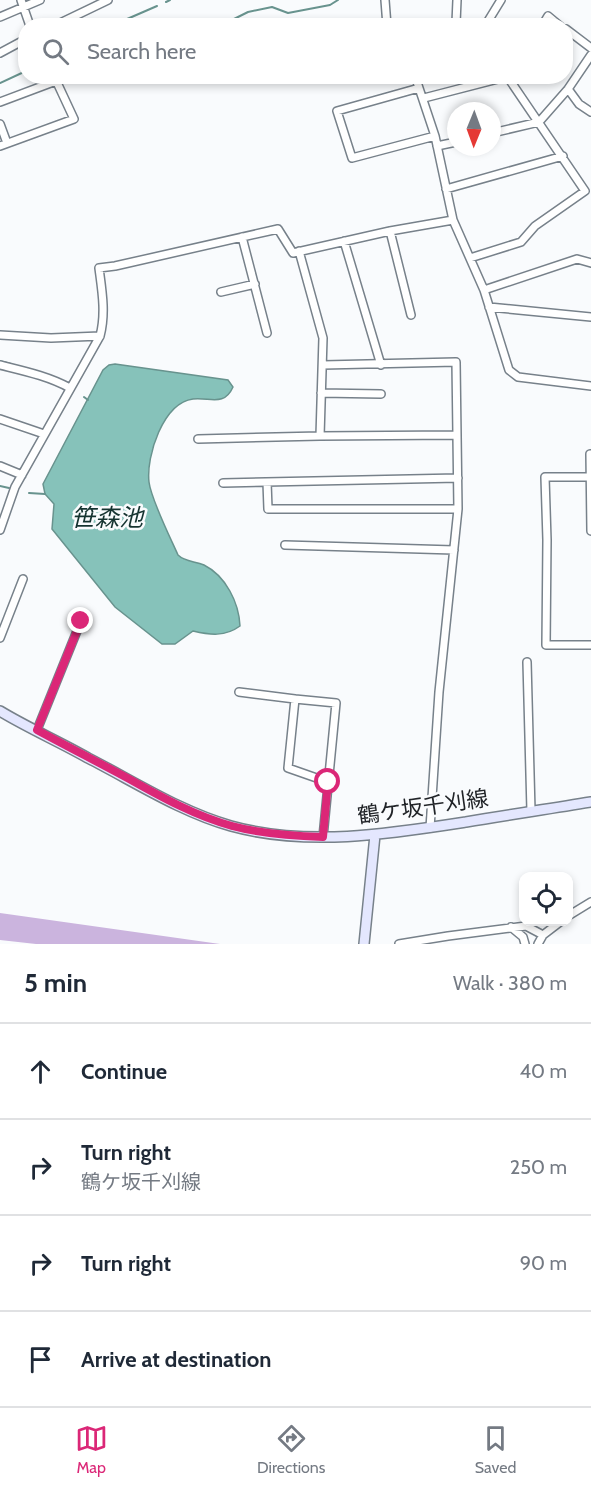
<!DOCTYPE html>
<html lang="en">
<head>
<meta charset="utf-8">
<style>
  :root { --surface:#fff; --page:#f6f6f7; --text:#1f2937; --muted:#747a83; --line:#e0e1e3; --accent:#db2777 }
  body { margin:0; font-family:Cabin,"Noto Sans JP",sans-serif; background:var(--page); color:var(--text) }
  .controls { position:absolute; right:18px; bottom:18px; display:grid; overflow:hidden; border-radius:12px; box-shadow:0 3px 9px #0003 }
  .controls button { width:54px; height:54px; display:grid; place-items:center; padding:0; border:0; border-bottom:2px solid var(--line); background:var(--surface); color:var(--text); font:30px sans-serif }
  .compass { position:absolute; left:447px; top:102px; width:54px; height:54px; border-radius:50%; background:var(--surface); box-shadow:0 3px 9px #0003; rotate:181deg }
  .stop { position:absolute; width:18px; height:18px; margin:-14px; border:4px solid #db2777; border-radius:50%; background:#fff }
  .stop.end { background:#db2777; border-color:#fff; box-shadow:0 2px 6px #0008 }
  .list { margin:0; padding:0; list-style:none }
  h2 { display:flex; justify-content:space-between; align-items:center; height:78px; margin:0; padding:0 24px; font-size:26px }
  h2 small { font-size:20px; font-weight:400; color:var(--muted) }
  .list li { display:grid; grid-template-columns:39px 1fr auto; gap:18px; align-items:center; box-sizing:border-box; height:96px; padding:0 24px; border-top:2px solid var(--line) }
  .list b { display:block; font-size:22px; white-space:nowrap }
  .list p { margin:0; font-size:20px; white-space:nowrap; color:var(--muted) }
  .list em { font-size:20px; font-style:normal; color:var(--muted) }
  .icon { flex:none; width:33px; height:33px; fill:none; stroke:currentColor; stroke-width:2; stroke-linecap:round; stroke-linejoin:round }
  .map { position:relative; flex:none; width:591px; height:944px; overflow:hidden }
  .search { position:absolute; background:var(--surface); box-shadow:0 3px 9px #0003; left:18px; right:18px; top:18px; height:66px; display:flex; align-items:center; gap:15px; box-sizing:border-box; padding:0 21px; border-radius:24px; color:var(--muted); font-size:22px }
  .sheet { height:462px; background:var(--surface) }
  nav { display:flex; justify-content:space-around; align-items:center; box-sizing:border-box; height:84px; border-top:2px solid var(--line); background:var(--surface); font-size:16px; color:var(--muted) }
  nav a { display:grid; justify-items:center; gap:3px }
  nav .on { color:var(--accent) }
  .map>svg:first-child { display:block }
  .forest { fill:#cbb4de }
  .water { fill:#86c2ba; stroke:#68938e; stroke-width:1.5 }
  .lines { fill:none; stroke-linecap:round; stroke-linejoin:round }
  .stream { stroke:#68938e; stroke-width:2 }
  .street-casing { stroke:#77818a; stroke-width:10 }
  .secondary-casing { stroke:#77818a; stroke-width:12 }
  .street { stroke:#fff; stroke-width:7 }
  .secondary { stroke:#e4e7fe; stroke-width:9 }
  .route { stroke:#db2777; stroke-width:8 }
  .labels { text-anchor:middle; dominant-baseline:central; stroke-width:5; stroke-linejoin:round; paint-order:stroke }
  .street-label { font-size:22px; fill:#212428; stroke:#f9fbfd }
  .water-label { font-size:24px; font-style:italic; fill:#153330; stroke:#f9fbfd }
</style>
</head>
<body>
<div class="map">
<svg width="591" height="944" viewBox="0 0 591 944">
  <rect width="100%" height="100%" fill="#f9fbfd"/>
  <path class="forest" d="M0,913L220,944H36L0,940Z"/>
  <path class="water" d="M115,364L228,380L233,387C224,407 210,397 193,399C163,403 146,456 149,482C151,499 170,537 178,555C185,562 195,561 204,565C226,576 239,603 240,626C225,637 210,635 193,631L175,644H162L115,607L52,529L54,504L45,494L43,484L103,370L109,365Z"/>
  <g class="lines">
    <path class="stream" d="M166,2L170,0
      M111,26L157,6
      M226,26L232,20L248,12L272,7L288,13L330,5L338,0
      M0,83L26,71
      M0,361L11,364
      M84,397L88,400
      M0,486L9,488
      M29,493L45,494"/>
    <defs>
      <path id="street" d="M21,0L30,26
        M385,0L387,26
        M457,0L456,23L459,26
        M0,17L40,0
        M54,26L108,0
        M444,26L456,23
        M485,26L501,0
        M542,26L548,16L560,26
        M566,29L591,48
        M0,53L26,39
        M415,76L435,136L453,220L484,290L509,370L518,377L591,386
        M419,88L337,111L352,158L435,136
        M568,89L579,104L591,112
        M424,98L509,76
        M0,102L56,81
        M0,124L7,143
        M492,133L539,122L568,89L591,55
        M0,146L74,119L54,76
        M437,146L456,142
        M446,189L563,156
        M390,231L411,315
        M242,237L267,333
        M344,241L381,365
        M299,251L323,338L320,436L457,435
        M470,258L521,242L535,226L585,191L507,76
        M484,290L577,259L591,263
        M221,292L255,284
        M489,307L591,317
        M0,335L51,338L100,336
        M0,365C24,371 48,376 70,388
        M323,365L456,362L458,509L439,692L430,828
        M321,393L381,394
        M0,419L44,434
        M198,439L320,436
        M590,454L591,531
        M0,466L22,475
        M591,477H545L547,540L546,645H591
        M267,482L268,509H458
        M223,483L458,478
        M0,530L15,487L100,336C106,313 102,291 99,268L115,266L278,229L293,253L390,231L453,220
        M285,545L454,550
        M0,638L23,579
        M527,662L531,811
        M239,692L295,699
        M37,730L81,621
        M323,837L336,703L295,699L288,768L328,782
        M568,916L591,902
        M511,927L523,937L525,944
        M399,944L448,936L526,926L543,935
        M538,944L543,935L560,922"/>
      <path id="secondary" d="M0,711C28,728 60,742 88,758C135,782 181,812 231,826C307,847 389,834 466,822C507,815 549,809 591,802
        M364,944L375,835"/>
    </defs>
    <use href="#street" class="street-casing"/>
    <use href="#secondary" class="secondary-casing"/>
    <use href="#street" class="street"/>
    <use href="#secondary" class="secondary"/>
  </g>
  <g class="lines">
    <path class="route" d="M81,621L37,730C68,747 100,763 131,780C163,798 196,816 232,826C262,834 292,836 323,837L328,782"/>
  </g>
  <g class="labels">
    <g class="street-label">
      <text transform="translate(423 807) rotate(-8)">鶴ケ坂千刈線</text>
    </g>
    <g class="water-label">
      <text x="107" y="517">笹森池</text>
    </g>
  </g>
</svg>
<div class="controls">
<button><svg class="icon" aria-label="locate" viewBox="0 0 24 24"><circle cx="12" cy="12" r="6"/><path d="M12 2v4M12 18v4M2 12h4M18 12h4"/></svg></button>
</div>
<svg class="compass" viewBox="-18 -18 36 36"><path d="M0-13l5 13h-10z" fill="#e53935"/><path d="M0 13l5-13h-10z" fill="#747a83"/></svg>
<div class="stop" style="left:328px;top:782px"></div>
<div class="stop end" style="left:81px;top:621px"></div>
<div class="search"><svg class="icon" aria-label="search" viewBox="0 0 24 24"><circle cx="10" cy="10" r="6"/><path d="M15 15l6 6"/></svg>Search here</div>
</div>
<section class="sheet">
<h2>5 min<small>Walk · 380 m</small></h2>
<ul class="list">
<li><svg class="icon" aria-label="ahead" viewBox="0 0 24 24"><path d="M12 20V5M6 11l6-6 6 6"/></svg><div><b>Continue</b></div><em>40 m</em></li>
<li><svg class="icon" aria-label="right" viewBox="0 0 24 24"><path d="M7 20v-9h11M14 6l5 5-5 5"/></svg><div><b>Turn right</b><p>鶴ケ坂千刈線</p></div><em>250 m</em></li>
<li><svg class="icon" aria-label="right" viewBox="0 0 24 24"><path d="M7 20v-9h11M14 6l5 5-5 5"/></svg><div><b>Turn right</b></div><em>90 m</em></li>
<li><svg class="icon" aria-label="arrive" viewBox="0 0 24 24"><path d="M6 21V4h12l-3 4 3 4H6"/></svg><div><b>Arrive at destination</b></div></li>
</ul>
</section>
<nav>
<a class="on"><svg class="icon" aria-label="map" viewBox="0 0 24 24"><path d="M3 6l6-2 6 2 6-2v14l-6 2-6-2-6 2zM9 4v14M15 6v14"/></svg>Map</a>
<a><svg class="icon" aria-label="directions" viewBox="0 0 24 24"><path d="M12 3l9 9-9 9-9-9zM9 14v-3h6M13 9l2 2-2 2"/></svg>Directions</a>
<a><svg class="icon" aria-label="saved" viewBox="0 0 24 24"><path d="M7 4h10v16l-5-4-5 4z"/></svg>Saved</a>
</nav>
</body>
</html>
